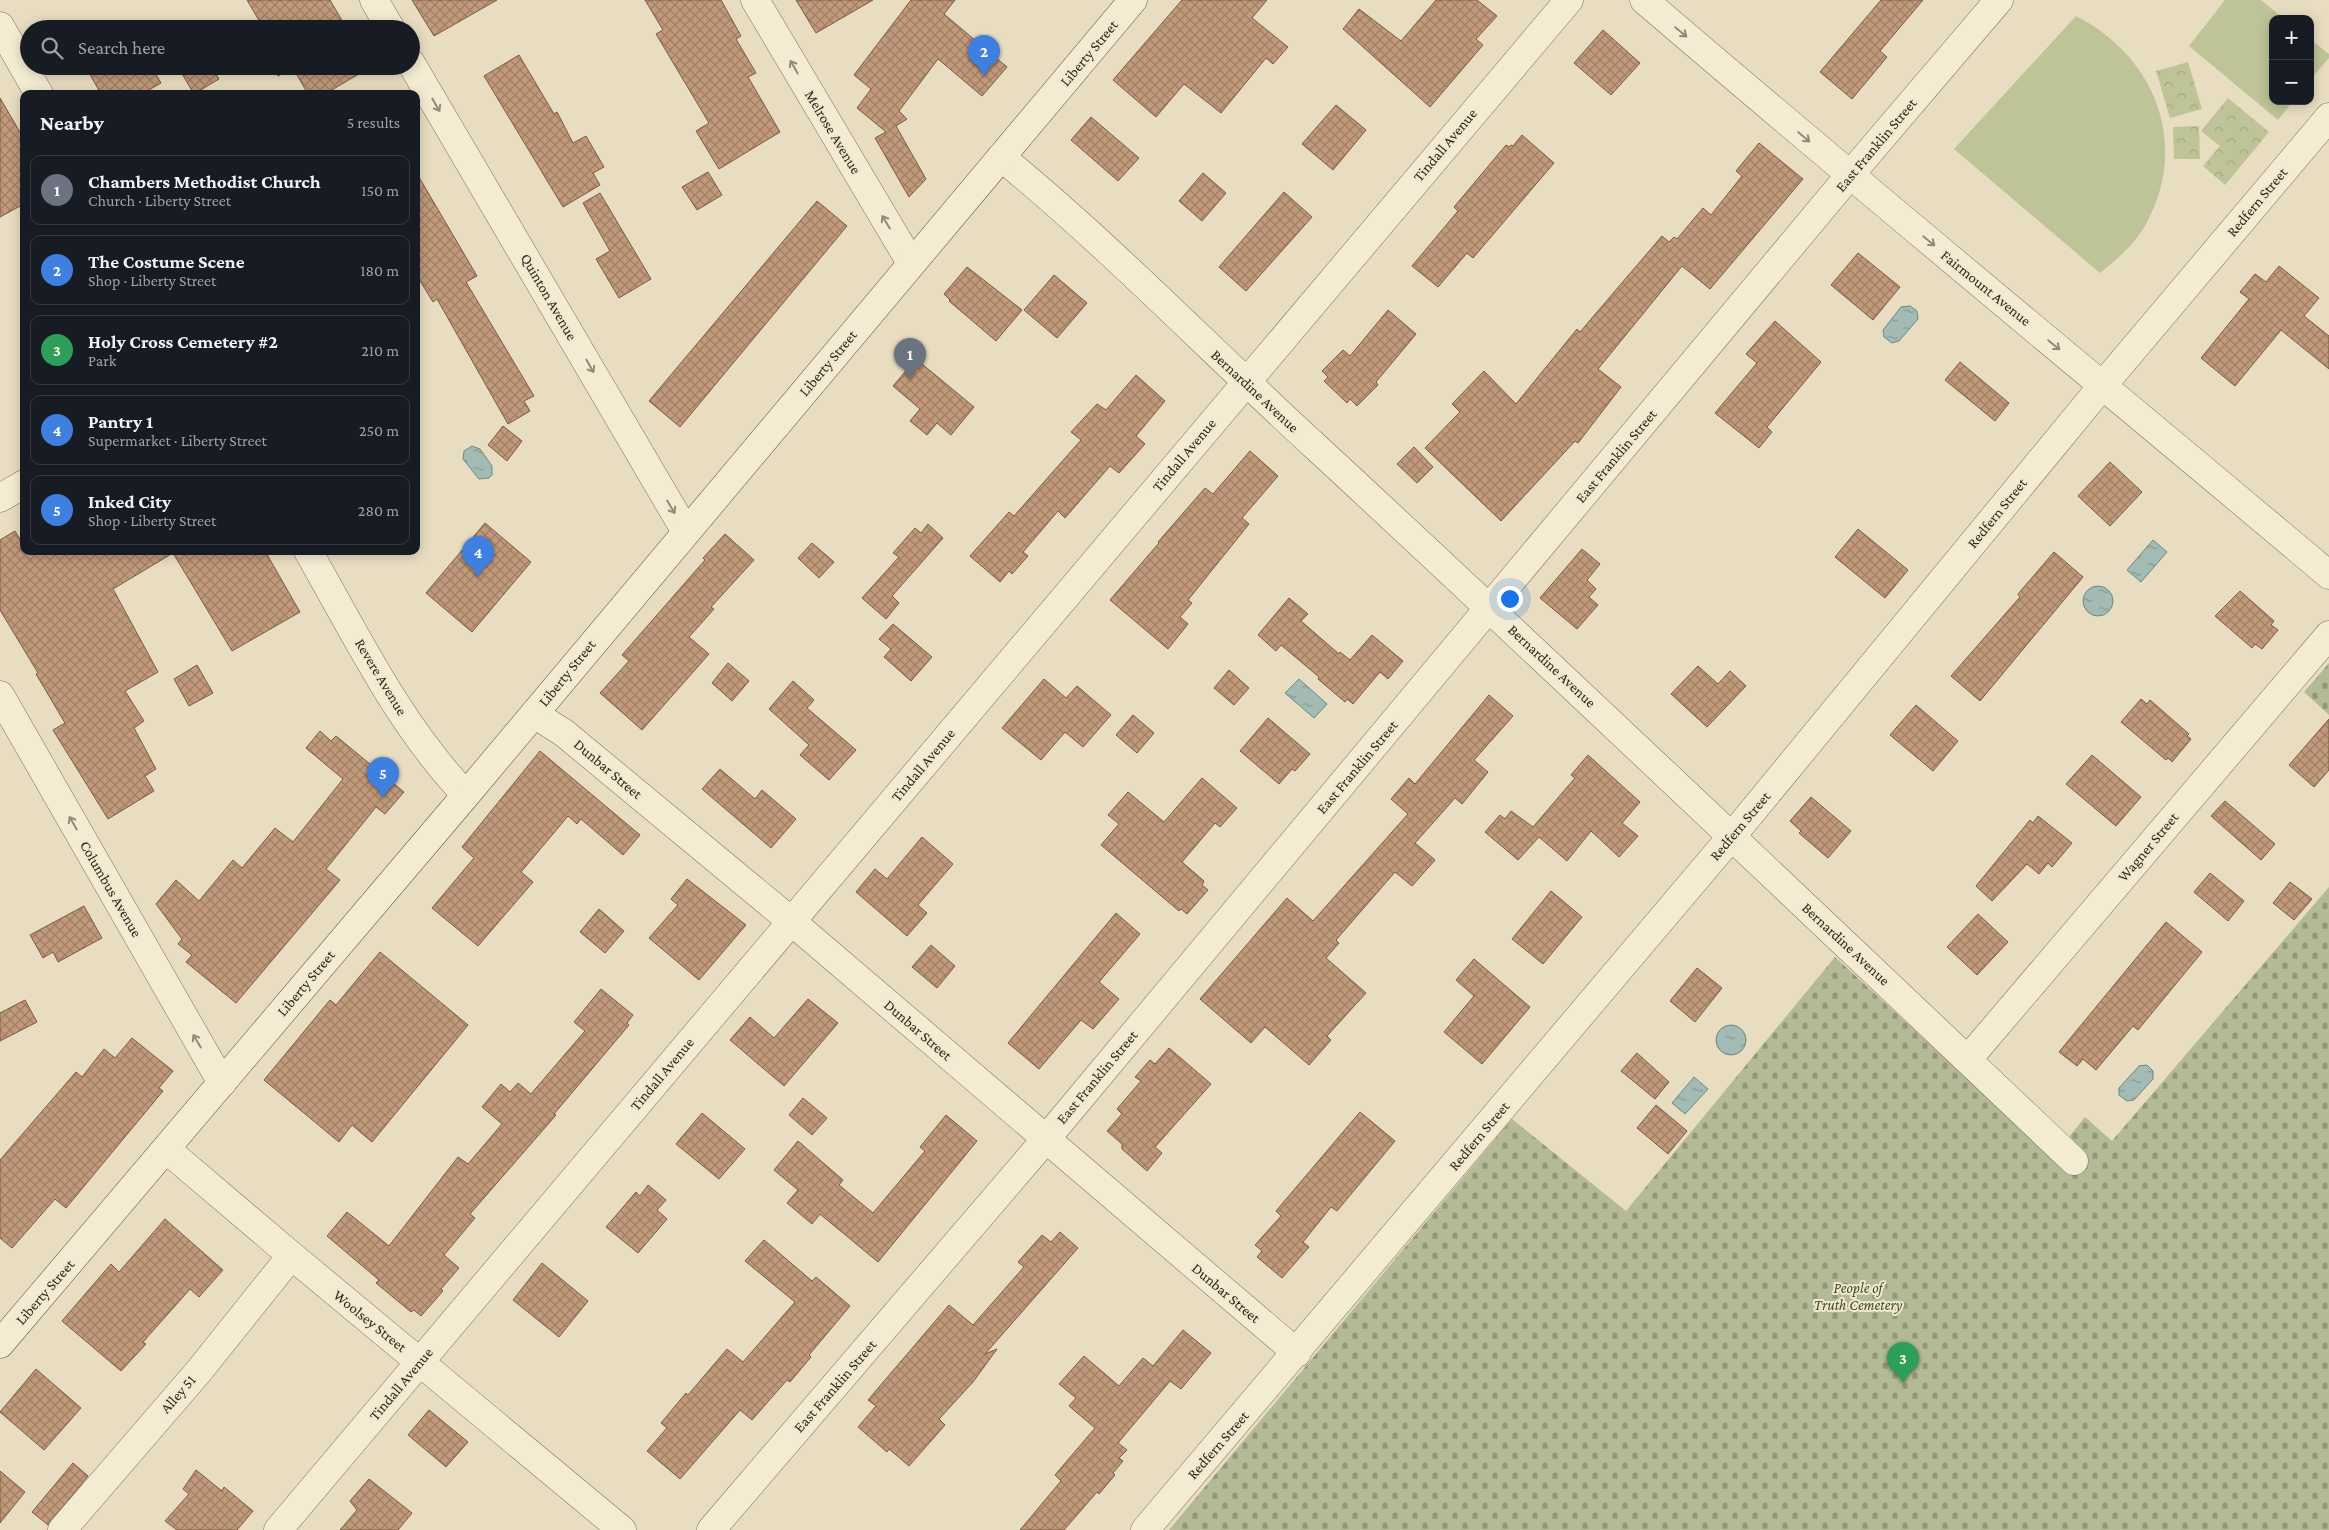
<!DOCTYPE html>
<html lang="en">
<head>
<meta charset="utf-8">
<style>
  :root { --surface:#171b24; --page:#20242c; --text:#f1f3f6; --muted:#9ea1a6; --line:#363941; --accent:#c19d9e }
  body { margin:0; font-family:"Crimson Pro",serif; background:var(--page); color:var(--text) }
  .controls { position:absolute; right:15px; top:15px; display:grid; overflow:hidden; border-radius:10px; box-shadow:0 2px 12px #0003 }
  .controls button { width:45px; height:45px; display:grid; place-items:center; padding:0; border:0; border-bottom:1px solid var(--line); background:var(--surface); color:var(--text); font:25px sans-serif }
  .you { position:absolute; left:1509px; top:598px; width:18px; height:18px; margin:-12px; border:4px solid #fff; border-radius:50%; background:#1a73e8; box-shadow:0 0 0 8px #1a73e833 }
  .badge { display:grid; place-items:center; width:32px; height:32px; border-radius:50%; background:var(--accent); color:#fff; font-size:16px; font-weight:700 }
  .pin { position:absolute; translate:-50% -41px; filter:drop-shadow(0 1px 2px #0008) }
  .pin::after { content:''; position:absolute; top:26px; width:18px; height:15px; background:inherit; clip-path:polygon(0 0,100% 0,50% 100%) }
  .list { margin:0; padding:0; list-style:none }
  h2 { display:flex; justify-content:space-between; align-items:center; height:65px; margin:0; padding:0 20px; font-size:21px }
  h2 small { font-size:16px; font-weight:400; color:var(--muted) }
  .list li { display:grid; grid-template-columns:32px 1fr auto; gap:15px; align-items:center; box-sizing:border-box; height:70px; margin:0 10px 10px; padding:0 10px; border:1px solid var(--line); border-radius:10px }
  .list b { display:block; font-size:19px; white-space:nowrap }
  .list p { margin:0; font-size:16px; white-space:nowrap; color:var(--muted) }
  .list em { font-size:16px; font-style:normal; color:var(--muted) }
  .icon { flex:none; width:28px; height:28px; fill:none; stroke:currentColor; stroke-width:2; stroke-linecap:round; stroke-linejoin:round }
  .map { position:relative; flex:none; width:2329px; height:1530px; overflow:hidden }
  .search { position:absolute; background:var(--surface); box-shadow:0 2px 12px #0003; left:20px; top:20px; width:400px; height:55px; display:flex; align-items:center; gap:12px; box-sizing:border-box; padding:0 18px; border-radius:28px; color:var(--muted); font-size:19px }
  .panel { position:absolute; background:var(--surface); box-shadow:0 2px 12px #0003; left:20px; top:90px; width:400px; height:465px; border-radius:10px }
  .map>svg:first-child { display:block }
  .cemetery { fill:url(#cemetery-stones) }
  .park { fill:url(#park-crowns) }
  .garden { fill:#bec497 }
  .water { fill:url(#water-ripples); stroke:#6c8781 }
  .building { fill:url(#building-cross-hatch); stroke:#7b5b43 }
  .lines { fill:none; stroke-linecap:round; stroke-linejoin:round }
  .street-casing { stroke:#7f6f5b; stroke-width:29 }
  .secondary-casing { stroke:#61503e; stroke-width:29 }
  .street { stroke:#f4ebd3; stroke-width:28 }
  .secondary { stroke:#f4ebd3; stroke-width:28 }
  .oneway { stroke:#928978 }
  .labels { text-anchor:middle; dominant-baseline:central; stroke-width:4; stroke-linejoin:round; paint-order:stroke }
  .street-label { font-size:15px; fill:#31271d; stroke:#f0e8d0 }
  .park-label { font-size:15px; font-style:italic; fill:#414b26; stroke:#f0e8d0 }
</style>
</head>
<body>
<div class="map">
<svg width="2329" height="1530" viewBox="0 0 2329 1530">
  <defs>
    <pattern id="cemetery-stones" width="16" height="16" patternUnits="userSpaceOnUse" patternTransform="scale(1.25)"><rect width="16" height="16" fill="#b4ba95"/><path d="M2 7V4a2 2 0 0 1 4 0v3zM10 15v-3a2 2 0 0 1 4 0v3z" fill="#939779"/></pattern>
    <pattern id="park-crowns" width="20" height="18" patternUnits="userSpaceOnUse" patternTransform="scale(1.25)"><rect width="20" height="18" fill="#bec497"/><path d="M2 6a3 3 0 1 1 6 0M12 15a3 3 0 1 1 6 0" fill="none" stroke="#a4a882"/></pattern>
    <pattern id="water-ripples" width="26" height="14" patternUnits="userSpaceOnUse" patternTransform="scale(1.25)"><rect width="26" height="14" fill="#a3bbb4"/><path d="M2 4q2-2 4 0t4 0M15 11q2-2 4 0t4 0" fill="none" stroke="#859892"/></pattern>
    <pattern id="building-cross-hatch" width="8" height="8" patternUnits="userSpaceOnUse" patternTransform="scale(1.25)"><rect width="8" height="8" fill="#c29a7b"/><path d="M0 0l8 8M0 8l8-8" fill="none" stroke="#9e7e64"/></pattern>
  </defs>
  <rect width="100%" height="100%" fill="#e8ddc1"/>
  <path class="cemetery" d="M2329,663V715L2304,692Z
    M2329,887V1530H1169L1512,1119L1626,1211L1835,957L2053,1157L2085,1117L2112,1141Z"/>
  <path class="park" d="M2188,62L2202,109L2170,118L2156,71Z
    M2228,98L2269,132L2225,185L2203,166L2220,146L2201,131Z
    M2199,126L2200,159H2174L2173,127Z"/>
  <path class="garden" d="M2225,0H2261L2284,19H2273V101H2293L2278,120L2189,46Z
    M2076,16C2155,56 2190,144 2146,224C2135,244 2117,259 2100,273L1954,149Z
    M2310,39L2329,54V58L2310,80Z"/>
  <path class="water" d="M1910,306L1917,311L1918,319L1899,341L1892,343L1884,337L1883,330L1901,307Z
    M472,446L480,449L492,466V475L489,478L479,479L463,459L464,451Z
    M2153,540L2167,552L2141,582L2127,570Z
    M2083 601a15 15 0 1 1 30 0a15 15 0 1 1-30 0Z
    M1299,679L1327,704L1314,718L1285,693Z
    M1716 1040a15 15 0 1 1 30 0a15 15 0 1 1-30 0Z
    M2147,1065L2153,1071V1079L2134,1100L2127,1101L2119,1095V1088L2139,1066Z
    M1694,1077L1708,1089L1685,1114L1672,1103Z"/>
  <path class="building" d="M247,0H330L347,29H264Z
    M412,0H497L434,36Z
    M645,0H721L741,36L736,39L756,73L748,77L780,132L719,169L696,131L709,123L656,34L663,30Z
    M796,0H873L816,33Z
    M911,0H955L944,14L1007,67L982,96L938,59L899,111L907,119L896,126L926,179L909,197L875,138L886,132L857,108L871,89L854,75Z
    M1182,0H1267L1252,18L1288,47L1273,64L1266,58L1221,113L1184,84L1156,117L1113,80Z
    M1436,0H1477L1497,16L1476,39L1483,45L1430,107L1343,29L1359,9L1401,41Z
    M1881,0H1923L1880,51L1887,57L1852,99L1820,72Z
    M1603,30L1640,63L1611,95L1574,63Z
    M519,55L554,114L557,112L573,143L586,136L604,167L593,173L600,185L563,207L484,76Z
    M82,66H151L161,83L142,94H101L88,71L85,72Z
    M191,66H211L219,79L194,94L181,72Z
    M273,66H368L369,68L325,94H308L293,68L278,76Z
    M0,98L24,139V204L0,217Z
    M1336,105L1366,130L1333,170L1302,144Z
    M1091,117L1139,158L1118,181L1071,140Z
    M1522,135L1554,163L1473,258L1467,253L1438,287L1412,266L1458,211L1454,207L1506,145L1509,147L1511,145L1513,146Z
    M1759,143L1803,179L1710,289L1682,266L1598,369L1621,387L1578,443L1575,441L1501,521L1425,448L1460,412L1452,404L1484,371L1516,404L1577,329L1580,332L1662,236L1669,242L1674,237L1677,239L1703,208L1711,215L1742,176L1736,171Z
    M416,172L477,276L466,282L534,396L524,401L530,411L508,424L437,299L433,302L416,274Z
    M708,172L722,195L697,210L682,187Z
    M1203,173L1226,193L1202,221L1179,201Z
    M1284,192L1312,217L1246,291L1219,267Z
    M600,193L651,279L619,298L596,259L610,251L583,203Z
    M817,201L847,226L680,427L649,401Z
    M1858,253L1900,287L1873,320L1831,285Z
    M2279,266L2319,298L2304,316L2329,336V369L2281,330L2235,386L2201,358L2249,299L2240,292L2255,274L2266,282Z
    M967,267L1022,310L996,341L949,301L950,300L944,294Z
    M1054,275L1087,303L1057,338L1024,310Z
    M1388,310L1416,334L1376,382L1378,385L1357,406L1350,399L1347,403L1324,381L1328,377L1322,371L1343,350L1350,356Z
    M1775,321L1821,362L1767,427L1772,432L1759,448L1715,413L1757,363L1746,354Z
    M916,359L974,407L951,435L937,423L927,435L910,421L920,409L893,386Z
    M1960,362L2009,403L1995,421L1945,380Z
    M1136,375L1165,401L1136,436L1145,444L1119,473L1110,466L1065,518L1058,511L1023,552L1028,556L1012,574L1009,571L1000,582L970,556L1009,512L1014,516L1081,440L1071,432L1097,404L1106,410Z
    M503,426L522,441L507,461L488,445Z
    M1414,447L1433,467L1417,483L1397,464Z
    M1250,451L1278,476L1242,518L1249,524L1188,600L1192,603L1180,617L1188,624L1168,649L1110,600L1159,543L1158,542L1205,488L1213,494Z
    M2110,462L2142,492L2110,526L2078,496Z
    M485,523L531,562L472,632L426,593Z
    M928,524L943,538L892,596L899,603L886,619L862,598L899,557L893,553L915,528L921,533Z
    M1858,529L1908,570L1885,598L1835,557Z
    M15,531L24,546V551H265L300,612L232,651L173,553L113,589L158,672L125,691L144,721L134,728L156,769L145,776L154,791L108,819L53,730L65,723L36,674L38,673L0,610V540Z
    M725,534L754,560L711,607L714,609L689,637L709,654L642,730L600,693L629,661L622,655L705,560L703,558Z
    M812,543L834,562L819,578L798,558Z
    M1582,549L1600,564L1587,580L1596,589L1589,597L1598,605L1577,629L1540,598Z
    M2054,552L2083,577L1980,701L1951,676L2020,597L2018,594Z
    M2240,591L2274,621L2271,625L2278,630L2262,649L2255,644L2252,648L2215,616Z
    M1289,598L1308,614L1301,621L1339,654L1340,652L1350,660L1372,635L1403,661L1388,679L1380,672L1353,704L1347,699L1345,702L1318,679L1319,677L1281,645L1276,651L1258,635Z
    M893,624L932,657L911,681L884,657L891,649L879,639Z
    M728,663L749,681L732,701L712,683Z
    M197,665L213,693L189,706L174,679Z
    M1698,666L1718,684L1730,671L1746,686L1707,727L1671,694Z
    M1229,670L1249,688L1234,705L1214,688Z
    M1044,679L1066,698L1077,686L1111,715L1083,747L1065,732L1041,760L1002,728Z
    M793,681L814,700L807,708L856,750L829,780L800,755L809,745L769,709Z
    M1489,695L1513,716L1474,760L1488,772L1462,804L1455,798L1415,843L1435,860L1412,886L1395,872L1336,940L1339,943L1326,958L1366,993L1327,1036L1331,1040L1309,1065L1265,1027L1251,1043L1200,999L1287,898L1313,921L1408,814L1391,799L1409,778L1415,784Z
    M2141,699L2147,704L2150,700L2189,734L2187,736L2191,739L2172,762L2168,758L2166,760L2121,722Z
    M1916,705L1958,741L1933,771L1890,735Z
    M1133,715L1154,733L1137,753L1116,735Z
    M1268,718L1310,754L1295,771L1292,769L1279,784L1240,751Z
    M2329,719V770L2314,787L2289,765Z
    M320,731L331,741L336,736L404,792L385,814L376,807L326,869L340,880L236,1003L186,962L192,955L178,944L182,939L156,904L176,880L199,901L233,860L242,868L275,828L293,842L343,779L306,748Z
    M540,751L640,835L623,855L581,819L577,824L568,816L521,872L533,882L478,946L432,908L474,858L462,847Z
    M1588,755L1640,802L1622,823L1638,836L1619,857L1591,831L1567,861L1539,837L1518,860L1485,832L1500,815L1505,819L1511,811L1533,827L1575,778L1571,775Z
    M2092,755L2141,797L2116,826L2066,784Z
    M720,769L755,799L762,790L796,819L771,848L702,789Z
    M1202,778L1237,808L1220,827L1215,823L1182,862L1204,881L1202,885L1208,890L1187,914L1181,909L1179,911L1101,845L1119,824L1108,815L1128,792L1164,822Z
    M1811,797L1851,831L1828,858L1799,833L1801,831L1790,821Z
    M2225,801L2275,844L2261,860L2211,816Z
    M2038,816L2072,843L2052,867L2048,863L2039,874L2027,864L1992,901L1976,886L2030,820L2033,823Z
    M922,837L953,864L918,905L927,913L907,936L856,892L875,869L887,879Z
    M2210,873L2244,901L2228,921L2194,892Z
    M687,879L746,925L699,980L649,938L678,905L671,899Z
    M2290,882L2312,899L2294,920L2273,903Z
    M1551,891L1582,917L1543,964L1512,939Z
    M84,906L102,938L58,962L53,952L43,958L30,935Z
    M599,909L624,931L605,953L580,932Z
    M1116,913L1140,934L1099,982L1119,999L1093,1029L1081,1020L1039,1069L1008,1043Z
    M1978,914L2008,942L1977,975L1947,947Z
    M2166,922L2202,952L2138,1030L2133,1026L2096,1070L2083,1059L2077,1066L2059,1052Z
    M931,945L955,966L937,988L912,967Z
    M380,952L468,1025L372,1142L352,1125L339,1142L264,1080L330,1000L336,1005Z
    M1474,959L1530,1007L1482,1064L1444,1032L1474,996L1456,980Z
    M1697,968L1722,988L1695,1022L1670,1001Z
    M601,989L633,1015L627,1023L629,1025L554,1114L556,1115L470,1214L475,1218L444,1255L459,1268L441,1289L443,1291L421,1316L414,1310L411,1312L376,1283L379,1280L327,1236L347,1212L389,1246L458,1157L468,1164L502,1124L482,1107L501,1084L510,1092L518,1083L531,1094L585,1031L574,1022Z
    M808,999L838,1023L784,1086L730,1040L750,1017L774,1038Z
    M25,1000L37,1022L0,1041V1013Z
    M132,1038L173,1071L159,1088L163,1091L66,1208L55,1199L12,1248L0,1238V1160L76,1072L82,1077L104,1049L115,1058Z
    M1169,1048L1211,1084L1155,1147L1162,1153L1147,1171L1122,1149V1144L1107,1131L1122,1114L1117,1109L1141,1081L1135,1077L1150,1060L1155,1064Z
    M1637,1053L1669,1082L1655,1099L1621,1071Z
    M803,1098L827,1118L812,1135L789,1115Z
    M1656,1105L1687,1131L1668,1154L1637,1128Z
    M1360,1112L1395,1141L1337,1211L1331,1207L1303,1242L1309,1247L1282,1278L1257,1257L1262,1251L1255,1245L1281,1216L1276,1211Z
    M702,1113L745,1149L719,1179L676,1144Z
    M946,1115L977,1141L878,1262L820,1214L812,1224L787,1203L798,1190L774,1170L798,1141L843,1180L839,1185L873,1213L925,1151L920,1147Z
    M648,1185L666,1200L657,1210L667,1219L638,1253L606,1227L636,1192L640,1196Z
    M165,1219L223,1270L199,1297L190,1289L143,1342L146,1344L121,1371L62,1321L111,1264L119,1272Z
    M1060,1232L1078,1248L985,1354L997,1349L973,1382L939,1419L945,1425L909,1466L889,1449L887,1452L858,1427L876,1406L868,1400L949,1305L973,1325L1024,1267L1018,1262L1042,1235L1051,1242Z
    M764,1240L812,1281L816,1277L850,1306L809,1355L811,1357L790,1382L787,1380L752,1420L740,1410L680,1479L647,1451L667,1428L661,1423L686,1393L688,1395L727,1349L743,1362L795,1302L745,1261Z
    M542,1263L588,1301L559,1337L513,1300Z
    M1183,1330L1211,1353L1181,1389L1170,1381L1118,1443L1127,1450L1119,1458L1123,1461L1113,1473L1115,1475L1099,1494L1097,1492L1064,1530H1020L1061,1481L1055,1475L1095,1428L1069,1406L1076,1398L1059,1384L1084,1356L1119,1386L1143,1358L1153,1366Z
    M36,1369L81,1408L44,1450L0,1412Z
    M429,1410L468,1442L446,1467L408,1435Z
    M73,1463L88,1476L48,1525L32,1512Z
    M196,1470L222,1491L224,1487L253,1511L237,1530H177L165,1521L189,1494L183,1489Z
    M0,1471L25,1492L0,1523Z
    M369,1479L412,1513L398,1530H340L357,1510L350,1501Z"/>
  <g class="lines">
    <defs>
      <path id="street" d="M374,0L391,29
        M755,0L911,263
        M1644,0C1870,194 2101,383 2329,575
        M0,26L39,94
        M411,63L686,532
        M1001,157C1111,247 1211,351 1316,447C1571,683 1822,922 2074,1161
        M0,498L24,484
        M308,551C356,635 399,725 466,795
        M0,695L222,1083
        M534,714L564,733L791,921L1297,1353
        M1968,1059L2329,635
        M166,1149L286,1251L622,1530
        M62,1530L199,1371L291,1256
        M278,1530L1569,0
        M711,1530L1046,1139L1849,176L1999,0
        M1145,1530L1732,836L2103,385L2329,117"/>
      <path id="secondary" d="M0,1344L466,795L1133,0"/>
    </defs>
    <use href="#street" class="street-casing"/>
    <use href="#secondary" class="secondary-casing"/>
    <use href="#street" class="street"/>
    <use href="#secondary" class="secondary"/>
  </g>
  <defs><path id="oneway-shaft" d="M-6 0H5M1.5-3L5.5 0L1.5 3" fill="none" stroke-width="1.6" stroke-linecap="round" stroke-linejoin="round" transform="scale(1.25)"/></defs>
  <g class="oneway">
    <use href="#oneway-shaft" transform="translate(1681 32) rotate(40)"/>
    <use href="#oneway-shaft" transform="translate(794 67) rotate(-120)"/>
    <use href="#oneway-shaft" transform="translate(436 105) rotate(60)"/>
    <use href="#oneway-shaft" transform="translate(1804 137) rotate(40)"/>
    <use href="#oneway-shaft" transform="translate(886 222) rotate(-121)"/>
    <use href="#oneway-shaft" transform="translate(1929 241) rotate(39)"/>
    <use href="#oneway-shaft" transform="translate(2054 345) rotate(39)"/>
    <use href="#oneway-shaft" transform="translate(590 366) rotate(60)"/>
    <use href="#oneway-shaft" transform="translate(671 507) rotate(59)"/>
    <use href="#oneway-shaft" transform="translate(73 823) rotate(-120)"/>
    <use href="#oneway-shaft" transform="translate(197 1041) rotate(-121)"/>
  </g>
  <g class="labels">
    <g class="street-label">
      <text transform="translate(1089 53) rotate(-50)">Liberty Street</text>
      <text transform="translate(833 132) rotate(59)">Melrose Avenue</text>
      <text transform="translate(1445 145) rotate(-50)">Tindall Avenue</text>
      <text transform="translate(1876 145) rotate(-50)">East Franklin Street</text>
      <text transform="translate(2257 202) rotate(-50)">Redfern Street</text>
      <text transform="translate(1986 288) rotate(39)">Fairmount Avenue</text>
      <text transform="translate(549 297) rotate(60)">Quinton Avenue</text>
      <text transform="translate(828 363) rotate(-50)">Liberty Street</text>
      <text transform="translate(1255 391) rotate(43)">Bernardine Avenue</text>
      <text transform="translate(1184 455) rotate(-50)">Tindall Avenue</text>
      <text transform="translate(1616 456) rotate(-50)">East Franklin Street</text>
      <text transform="translate(1997 513) rotate(-51)">Redfern Street</text>
      <text transform="translate(1552 666) rotate(43)">Bernardine Avenue</text>
      <text transform="translate(567 673) rotate(-51)">Liberty Street</text>
      <text transform="translate(381 677) rotate(59)">Revere Avenue</text>
      <text transform="translate(923 765) rotate(-50)">Tindall Avenue</text>
      <text transform="translate(1357 767) rotate(-50)">East Franklin Street</text>
      <text transform="translate(608 769) rotate(40)">Dunbar Street</text>
      <text transform="translate(1740 826) rotate(-50)">Redfern Street</text>
      <text transform="translate(2148 847) rotate(-50)">Wagner Street</text>
      <text transform="translate(111 889) rotate(60)">Columbus Avenue</text>
      <text transform="translate(1846 944) rotate(43)">Bernardine Avenue</text>
      <text transform="translate(306 983) rotate(-50)">Liberty Street</text>
      <text transform="translate(918 1030) rotate(41)">Dunbar Street</text>
      <text transform="translate(662 1074) rotate(-50)">Tindall Avenue</text>
      <text transform="translate(1097 1077) rotate(-50)">East Franklin Street</text>
      <text transform="translate(1479 1136) rotate(-50)">Redfern Street</text>
      <text transform="translate(45 1292) rotate(-49)">Liberty Street</text>
      <text transform="translate(1226 1293) rotate(40)">Dunbar Street</text>
      <text transform="translate(370 1321) rotate(39)">Woolsey Street</text>
      <text transform="translate(401 1384) rotate(-50)">Tindall Avenue</text>
      <text transform="translate(835 1386) rotate(-49)">East Franklin Street</text>
      <text transform="translate(178 1394) rotate(-49)">Alley 51</text>
      <text transform="translate(1218 1445) rotate(-49)">Redfern Street</text>
    </g>
    <g class="park-label">
      <text x="1858" y="1288">People of<tspan x="1858" dy="17">Truth Cemetery</tspan></text>
    </g>
  </g>
</svg>
<div class="controls">
<button>+</button>
<button>−</button>
</div>
<div class="you"></div>
<div class="pin badge" style="left:910px;top:379px;background:#6b7280">1</div>
<div class="pin badge" style="left:984px;top:76px;background:#3f7fe0">2</div>
<div class="pin badge" style="left:1903px;top:1383px;background:#2e9e5b">3</div>
<div class="pin badge" style="left:478px;top:577px;background:#3f7fe0">4</div>
<div class="pin badge" style="left:383px;top:798px;background:#3f7fe0">5</div>
<div class="search"><svg class="icon" aria-label="search" viewBox="0 0 24 24"><circle cx="10" cy="10" r="6"/><path d="M15 15l6 6"/></svg>Search here</div>
<section class="panel">
<h2>Nearby<small>5 results</small></h2>
<ul class="list">
<li><span class="badge" style="background:#6b7280">1</span><div><b>Chambers Methodist Church</b><p>Church · Liberty Street</p></div><em>150 m</em></li>
<li><span class="badge" style="background:#3f7fe0">2</span><div><b>The Costume Scene</b><p>Shop · Liberty Street</p></div><em>180 m</em></li>
<li><span class="badge" style="background:#2e9e5b">3</span><div><b>Holy Cross Cemetery #2</b><p>Park</p></div><em>210 m</em></li>
<li><span class="badge" style="background:#3f7fe0">4</span><div><b>Pantry 1</b><p>Supermarket · Liberty Street</p></div><em>250 m</em></li>
<li><span class="badge" style="background:#3f7fe0">5</span><div><b>Inked City</b><p>Shop · Liberty Street</p></div><em>280 m</em></li>
</ul>
</section>
</div>
</body>
</html>
